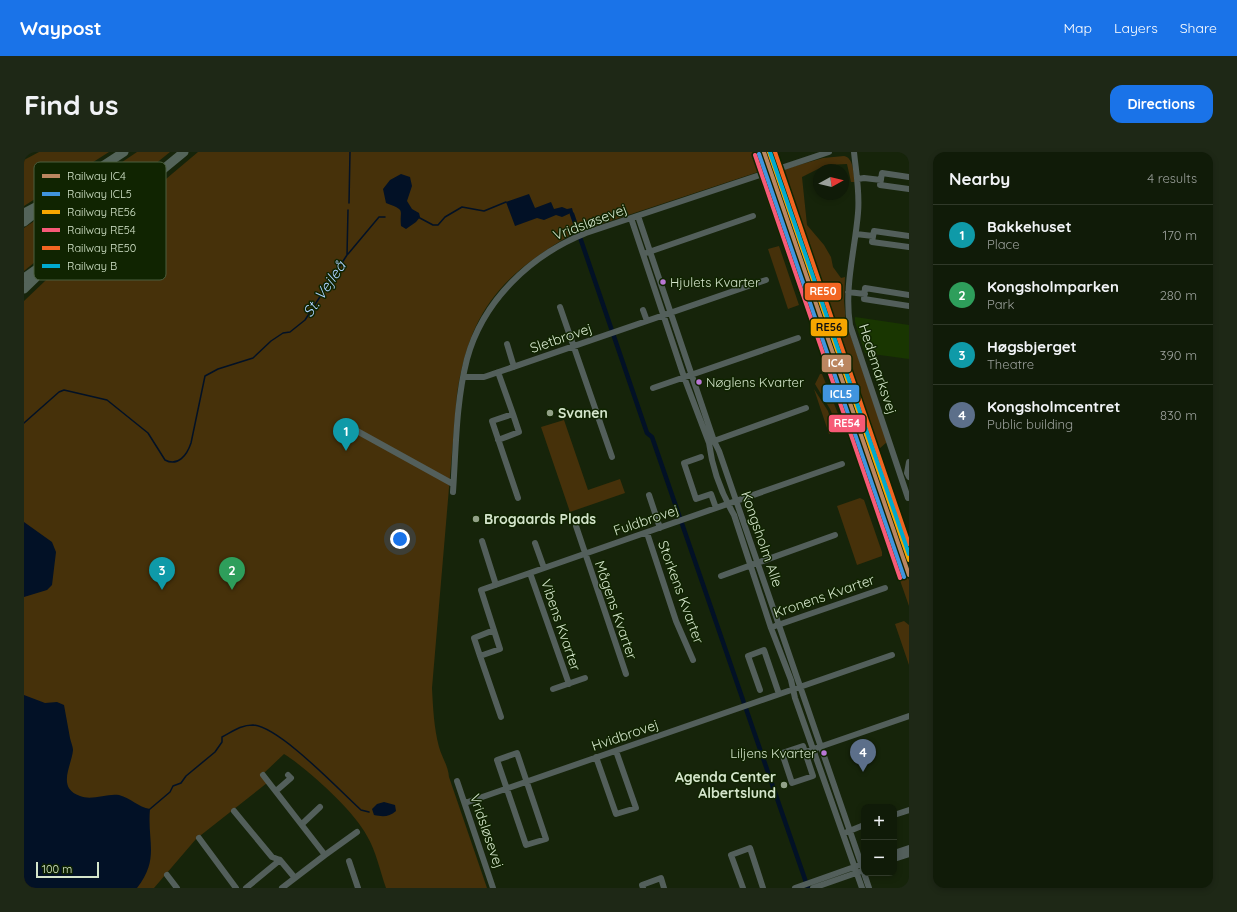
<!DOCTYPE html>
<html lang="en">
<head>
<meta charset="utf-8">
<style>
  :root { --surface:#101b08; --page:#1e2816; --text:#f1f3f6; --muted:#9ca19c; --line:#303929; --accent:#1a73e8 }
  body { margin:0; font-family:Quicksand,sans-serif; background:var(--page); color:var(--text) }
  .controls { position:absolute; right:12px; bottom:12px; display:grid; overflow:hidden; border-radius:8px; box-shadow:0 2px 6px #0003 }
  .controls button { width:36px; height:36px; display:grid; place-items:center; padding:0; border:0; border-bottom:1px solid var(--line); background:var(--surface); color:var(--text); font:20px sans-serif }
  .compass { position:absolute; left:789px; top:12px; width:36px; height:36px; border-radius:50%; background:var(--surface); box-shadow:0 2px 6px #0003; rotate:82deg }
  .scale { position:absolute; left:12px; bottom:10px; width:63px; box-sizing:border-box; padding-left:4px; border:2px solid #d4e5cb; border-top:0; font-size:11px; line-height:14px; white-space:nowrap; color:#d4e5cb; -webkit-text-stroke:3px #102401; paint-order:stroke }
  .you { position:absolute; left:376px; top:387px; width:14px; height:14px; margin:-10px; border:3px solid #fff; border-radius:50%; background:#1a73e8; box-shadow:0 0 0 6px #1a73e833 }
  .badge { display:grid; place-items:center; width:26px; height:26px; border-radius:50%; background:var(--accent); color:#fff; font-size:13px; font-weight:700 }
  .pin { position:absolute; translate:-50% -33px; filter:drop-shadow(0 1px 2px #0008) }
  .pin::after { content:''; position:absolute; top:21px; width:14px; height:12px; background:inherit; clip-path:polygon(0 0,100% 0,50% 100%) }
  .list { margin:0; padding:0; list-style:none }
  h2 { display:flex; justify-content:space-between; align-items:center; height:52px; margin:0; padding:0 16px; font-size:17px }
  h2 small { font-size:13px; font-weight:400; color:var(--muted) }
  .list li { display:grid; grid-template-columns:26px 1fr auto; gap:12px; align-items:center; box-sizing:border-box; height:60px; padding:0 16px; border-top:1px solid var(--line) }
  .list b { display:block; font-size:15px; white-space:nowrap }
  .list p { margin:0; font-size:13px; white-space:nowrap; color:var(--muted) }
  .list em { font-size:13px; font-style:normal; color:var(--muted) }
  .map { position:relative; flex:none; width:885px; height:736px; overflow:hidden; border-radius:12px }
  header { display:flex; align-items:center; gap:24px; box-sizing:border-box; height:56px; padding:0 20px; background:var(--accent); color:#fff }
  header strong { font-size:19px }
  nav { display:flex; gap:22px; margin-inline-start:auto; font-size:14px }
  .intro { display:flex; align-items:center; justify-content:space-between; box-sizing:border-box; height:96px; padding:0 24px }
  h1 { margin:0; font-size:28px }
  .button { padding:10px 18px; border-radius:12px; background:var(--accent); color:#fff; font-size:14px; font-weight:700 }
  main { display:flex; gap:24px; padding:0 24px }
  aside { flex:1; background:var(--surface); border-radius:12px; box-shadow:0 2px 6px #0003 }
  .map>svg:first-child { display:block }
  .built { fill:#193601 }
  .green { fill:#46310a }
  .water { fill:#021126 }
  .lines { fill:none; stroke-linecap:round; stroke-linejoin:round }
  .stream { stroke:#021126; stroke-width:1.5 }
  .canal { stroke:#021126; stroke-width:4.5 }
  .minor { stroke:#535f5b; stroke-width:6 }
  .highway { stroke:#54645a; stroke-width:9 }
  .rail-1-casing { stroke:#102401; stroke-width:7 }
  .rail-2-casing { stroke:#102401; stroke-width:7 }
  .rail-3-casing { stroke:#102401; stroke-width:7 }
  .rail-4-casing { stroke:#102401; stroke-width:7 }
  .rail-5-casing { stroke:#102401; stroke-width:7 }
  .rail-6-casing { stroke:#102401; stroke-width:7 }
  .rail-1 { stroke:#bb8660; stroke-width:4 }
  .rail-2 { stroke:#4094de; stroke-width:4 }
  .rail-3 { stroke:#f7a600; stroke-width:4 }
  .rail-4 { stroke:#f75a77; stroke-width:4 }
  .rail-5 { stroke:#f26522; stroke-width:4 }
  .rail-6 { stroke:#00a9ce; stroke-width:4 }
  .bus-dot { fill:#ba77d6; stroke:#102401; stroke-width:1.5 }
  .poi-dot { fill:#92a187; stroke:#102401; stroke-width:1.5 }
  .labels { text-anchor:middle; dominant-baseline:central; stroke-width:3; stroke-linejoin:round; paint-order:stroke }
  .bus-label { font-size:13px; fill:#d4e5cb; stroke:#102401; text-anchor:start }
  .street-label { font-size:14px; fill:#d4e5cb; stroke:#102401 }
  .poi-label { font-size:14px; font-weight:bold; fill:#d4e5cb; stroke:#102401; text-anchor:start }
  .water-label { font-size:15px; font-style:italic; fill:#add1fe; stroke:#102401 }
  .key { fill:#102401; stroke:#4b5e3e; stroke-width:1 }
  .key-label { font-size:11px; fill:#d4e5cb }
  .line-badge { stroke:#102401; stroke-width:1.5 }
  .badge-label { font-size:11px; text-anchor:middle; font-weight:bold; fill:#fff }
  .pale-badge-label { font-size:11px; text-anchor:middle; font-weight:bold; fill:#111 }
</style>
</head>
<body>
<header>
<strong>Waypost</strong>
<nav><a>Map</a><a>Layers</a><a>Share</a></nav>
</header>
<div class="intro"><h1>Find us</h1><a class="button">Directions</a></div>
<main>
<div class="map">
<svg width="885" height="736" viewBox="0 0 885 736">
  <rect width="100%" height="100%" fill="#16240a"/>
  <path class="built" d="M759,23L885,383V428L747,27Z
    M831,165L885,173V207L841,201L831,170Z"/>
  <path class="green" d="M15,0H85L0,54V8Z
    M113,0H146L0,119V76Z
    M174,0H738L741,10L737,19L550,81C478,123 446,157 433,242L408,536C409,556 410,576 415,595C418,606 424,613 425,625L463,736H362C356,719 352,699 343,684C330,659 284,617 260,602L240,621L243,631L172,687L130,736H0V149L21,129Z
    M820,4C830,6 829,21 831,30H827L823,12L802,13L778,25L783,73L800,93L807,105L809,115L817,126L821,125L820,149L822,170L863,290L855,297L759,23L761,17L799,6Z
    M745,23L885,428V454L735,26Z
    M755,94L775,153L764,157L744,97Z
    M796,222H798L815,264L812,271L806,257L791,232Z
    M790,237L804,259L808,272L818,278L805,282Z
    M540,268L564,338L596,327L601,341L546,360L517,275Z
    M836,346L840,348L858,400V404L833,413L813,354Z
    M880,469L885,473V513L871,472Z"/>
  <path class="water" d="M377,22L386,25L388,34L383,49L388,57L395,61L396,65L392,70L382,77L377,74C375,57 383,59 362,51L359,37L366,28Z
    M505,42L511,56L527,50L530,57L538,55L543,57L548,56L549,60L538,65L532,63L520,68L513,66L491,74L482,50Z
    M0,370L28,390L32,400L28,433L23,438L0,445Z
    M0,543L21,551L33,550L40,553C42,564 44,575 46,586C47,590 49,595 49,598C48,613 32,636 56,644C68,649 83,641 95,643C107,646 114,655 126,657C123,690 136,706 113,736H0Z
    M360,650L371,653L372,659C365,665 359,665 350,663L348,657L353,652Z"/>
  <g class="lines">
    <path class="stream" d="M325,51L326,0
      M394,65L409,73H414L421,65L438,55L460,59L482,50
      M324,102L355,65H361
      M0,271L35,240L40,238L83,248L124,281L141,308C154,315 163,303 167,291L181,224L194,217L229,206L247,189L259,181L266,180L281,168L323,103L324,58
      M126,657L146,640L149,634L157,631L162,624L191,600L198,590V585C208,580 216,573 229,573C256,575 315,638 337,658L345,660"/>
    <path class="canal" d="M548,62L623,281L628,285L784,736"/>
    <path class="minor" d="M830,0C832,20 836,40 834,61C831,98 820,135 826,173L884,346
      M885,25L858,21L856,33L885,37
      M834,27L840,26L857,28
      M614,64L690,289L695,299C743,440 792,580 840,720
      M607,66L660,225L685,291C688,315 698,342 710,363L747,476L767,528L771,546L838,736
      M832,82L849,84
      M885,84L850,79L848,90L885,95
      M622,101L729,64
      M824,140L841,142
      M885,143L841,136L840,147L885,154
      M536,155L588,305
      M619,158L623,169
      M483,192L490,215
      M474,220L489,262L468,269L494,346
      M440,225H460L742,128
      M629,236L774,186
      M324,274L429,332
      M474,288L495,280L489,262
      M687,290L782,256
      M677,305L660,311L672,347L687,342L692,356
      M885,310L883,321L885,325
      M429,340C432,296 432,250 443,207C459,148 507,103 562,81L805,0
      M625,343L636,376
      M552,374L602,522
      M623,381L652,469L669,508
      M458,389L472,433
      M511,391L520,416
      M506,421L545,532
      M697,424L811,383
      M751,474L861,436
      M456,504L450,486L470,478
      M529,537L561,526
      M736,538L724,504L740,498L755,542
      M477,565L456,504L476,497L457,438L818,312
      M781,600L789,624L768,631L758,601L779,594L781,600L885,564
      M493,601L522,687L502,693L473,608Z
      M572,605L592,662L612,656L592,599
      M239,623L301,703L333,680
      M433,629L469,736
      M252,639L267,626L264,623
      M441,651L868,503
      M210,659L248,705L256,708L271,726
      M870,663L885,658
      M278,672L296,655
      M823,680L840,673
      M175,686L212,736
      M870,701L885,696
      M870,707L885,702
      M325,709L334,736
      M840,721L845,736
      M143,723L153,736
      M222,736L256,708
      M258,736L301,703
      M619,736L618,733L637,726L640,736
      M719,736L707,703L726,696L739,736
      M771,736L833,714
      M789,736L835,720"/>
    <path class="highway" d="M0,61L19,51
      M0,70L31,45L100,0
      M0,126L27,107
      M0,137L36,102L160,0"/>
    <defs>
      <path id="rail-1" d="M740,0L885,423"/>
      <path id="rail-2" d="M735,2L880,425"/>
      <path id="rail-3" d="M745,0L885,408"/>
      <path id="rail-4" d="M731,3L876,426"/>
      <path id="rail-5" d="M751,0L885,392"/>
      <path id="rail-6" d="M746,0L885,402"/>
    </defs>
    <use href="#rail-1" class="rail-1-casing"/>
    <use href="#rail-2" class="rail-2-casing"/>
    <use href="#rail-3" class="rail-3-casing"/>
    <use href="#rail-4" class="rail-4-casing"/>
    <use href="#rail-5" class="rail-5-casing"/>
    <use href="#rail-6" class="rail-6-casing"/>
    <use href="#rail-1" class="rail-1"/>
    <use href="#rail-2" class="rail-2"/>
    <use href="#rail-3" class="rail-3"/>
    <use href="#rail-4" class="rail-4"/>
    <use href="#rail-5" class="rail-5"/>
    <use href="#rail-6" class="rail-6"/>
  </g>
  <g class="bus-dot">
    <circle cx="639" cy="130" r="3.5"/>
    <circle cx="675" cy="230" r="3.5"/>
    <circle cx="800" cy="601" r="3.5"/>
  </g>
  <g class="poi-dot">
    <circle cx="526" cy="261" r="4"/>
    <circle cx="452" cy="367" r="4"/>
    <circle cx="760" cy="633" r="4"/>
  </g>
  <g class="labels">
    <g class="bus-label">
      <text x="646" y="130">Hjulets Kvarter</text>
      <text x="682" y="230">Nøglens Kvarter</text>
      <text x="792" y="601" text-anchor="end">Liljens Kvarter</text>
    </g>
    <g class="street-label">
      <text transform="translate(566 70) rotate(-21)">Vridsløsevej</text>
      <text transform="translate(537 186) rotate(-19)">Sletbrovej</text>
      <text transform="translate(854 217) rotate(72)">Hedemarksvej</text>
      <text transform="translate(622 368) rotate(-19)">Fuldbrovej</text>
      <text transform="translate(738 387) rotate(71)">Kongsholm Alle</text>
      <text transform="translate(657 440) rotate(70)">Storkens Kvarter</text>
      <text transform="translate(800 444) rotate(-19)">Kronens Kvarter</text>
      <text transform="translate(592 458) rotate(71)">Mågens Kvarter</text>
      <text transform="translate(537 473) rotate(71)">Vibens Kvarter</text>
      <text transform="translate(601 583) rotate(-19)">Hvidbrovej</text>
      <text transform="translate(463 679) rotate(71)">Vridsløsevej</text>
    </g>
    <g class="poi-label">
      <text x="534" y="261">Svanen</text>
      <text x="460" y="367">Brogaards Plads</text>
      <text x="752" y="625" text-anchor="end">Agenda Center<tspan x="752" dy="16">Albertslund</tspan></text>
    </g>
    <g class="water-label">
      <text transform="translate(300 137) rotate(-56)">St. Vejleå</text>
    </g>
  </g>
  <rect x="10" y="10" width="132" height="118" rx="6" class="key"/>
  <rect x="18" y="22" width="18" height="4" fill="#bb8660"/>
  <rect x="18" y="40" width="18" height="4" fill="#4094de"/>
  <rect x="18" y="58" width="18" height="4" fill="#f7a600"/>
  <rect x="18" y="76" width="18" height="4" fill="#f75a77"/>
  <rect x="18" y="94" width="18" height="4" fill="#f26522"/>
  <rect x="18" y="112" width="18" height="4" fill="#00a9ce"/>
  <g class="key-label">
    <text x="43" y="28">Railway IC4</text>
    <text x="43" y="46">Railway ICL5</text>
    <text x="43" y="64">Railway RE56</text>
    <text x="43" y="82">Railway RE54</text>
    <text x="43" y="100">Railway RE50</text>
    <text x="43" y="118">Railway B</text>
  </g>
  <g class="line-badge">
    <rect x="780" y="130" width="38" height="19" rx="4" fill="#f26522"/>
    <rect x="786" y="166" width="38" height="19" rx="4" fill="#f7a600"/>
    <rect x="797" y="202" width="31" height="19" rx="4" fill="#bb8660"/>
    <rect x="798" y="232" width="38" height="19" rx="4" fill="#4094de"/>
    <rect x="804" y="262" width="38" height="19" rx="4" fill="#f75a77"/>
  </g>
  <g class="badge-label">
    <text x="799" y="143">RE50</text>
    <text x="812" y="215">IC4</text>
    <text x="817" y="246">ICL5</text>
    <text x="823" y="275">RE54</text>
  </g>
  <g class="pale-badge-label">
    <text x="805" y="179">RE56</text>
  </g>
</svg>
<div class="controls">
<button>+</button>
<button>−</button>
</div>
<svg class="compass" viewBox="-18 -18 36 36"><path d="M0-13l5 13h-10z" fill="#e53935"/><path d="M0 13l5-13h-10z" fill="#9ca19c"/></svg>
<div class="scale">100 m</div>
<div class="you"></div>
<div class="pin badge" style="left:322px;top:299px;background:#0f9aa8">1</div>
<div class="pin badge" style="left:208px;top:438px;background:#2e9e5b">2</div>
<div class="pin badge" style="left:138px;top:438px;background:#0f9aa8">3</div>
<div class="pin badge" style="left:839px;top:620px;background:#5c6f8a">4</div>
</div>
<aside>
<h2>Nearby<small>4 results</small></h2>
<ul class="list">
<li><span class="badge" style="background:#0f9aa8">1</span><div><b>Bakkehuset</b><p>Place</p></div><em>170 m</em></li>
<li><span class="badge" style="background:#2e9e5b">2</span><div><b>Kongsholmparken</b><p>Park</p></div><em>280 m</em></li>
<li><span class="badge" style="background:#0f9aa8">3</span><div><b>Høgsbjerget</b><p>Theatre</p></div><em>390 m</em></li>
<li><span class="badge" style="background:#5c6f8a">4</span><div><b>Kongsholmcentret</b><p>Public building</p></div><em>830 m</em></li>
</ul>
</aside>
</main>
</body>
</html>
